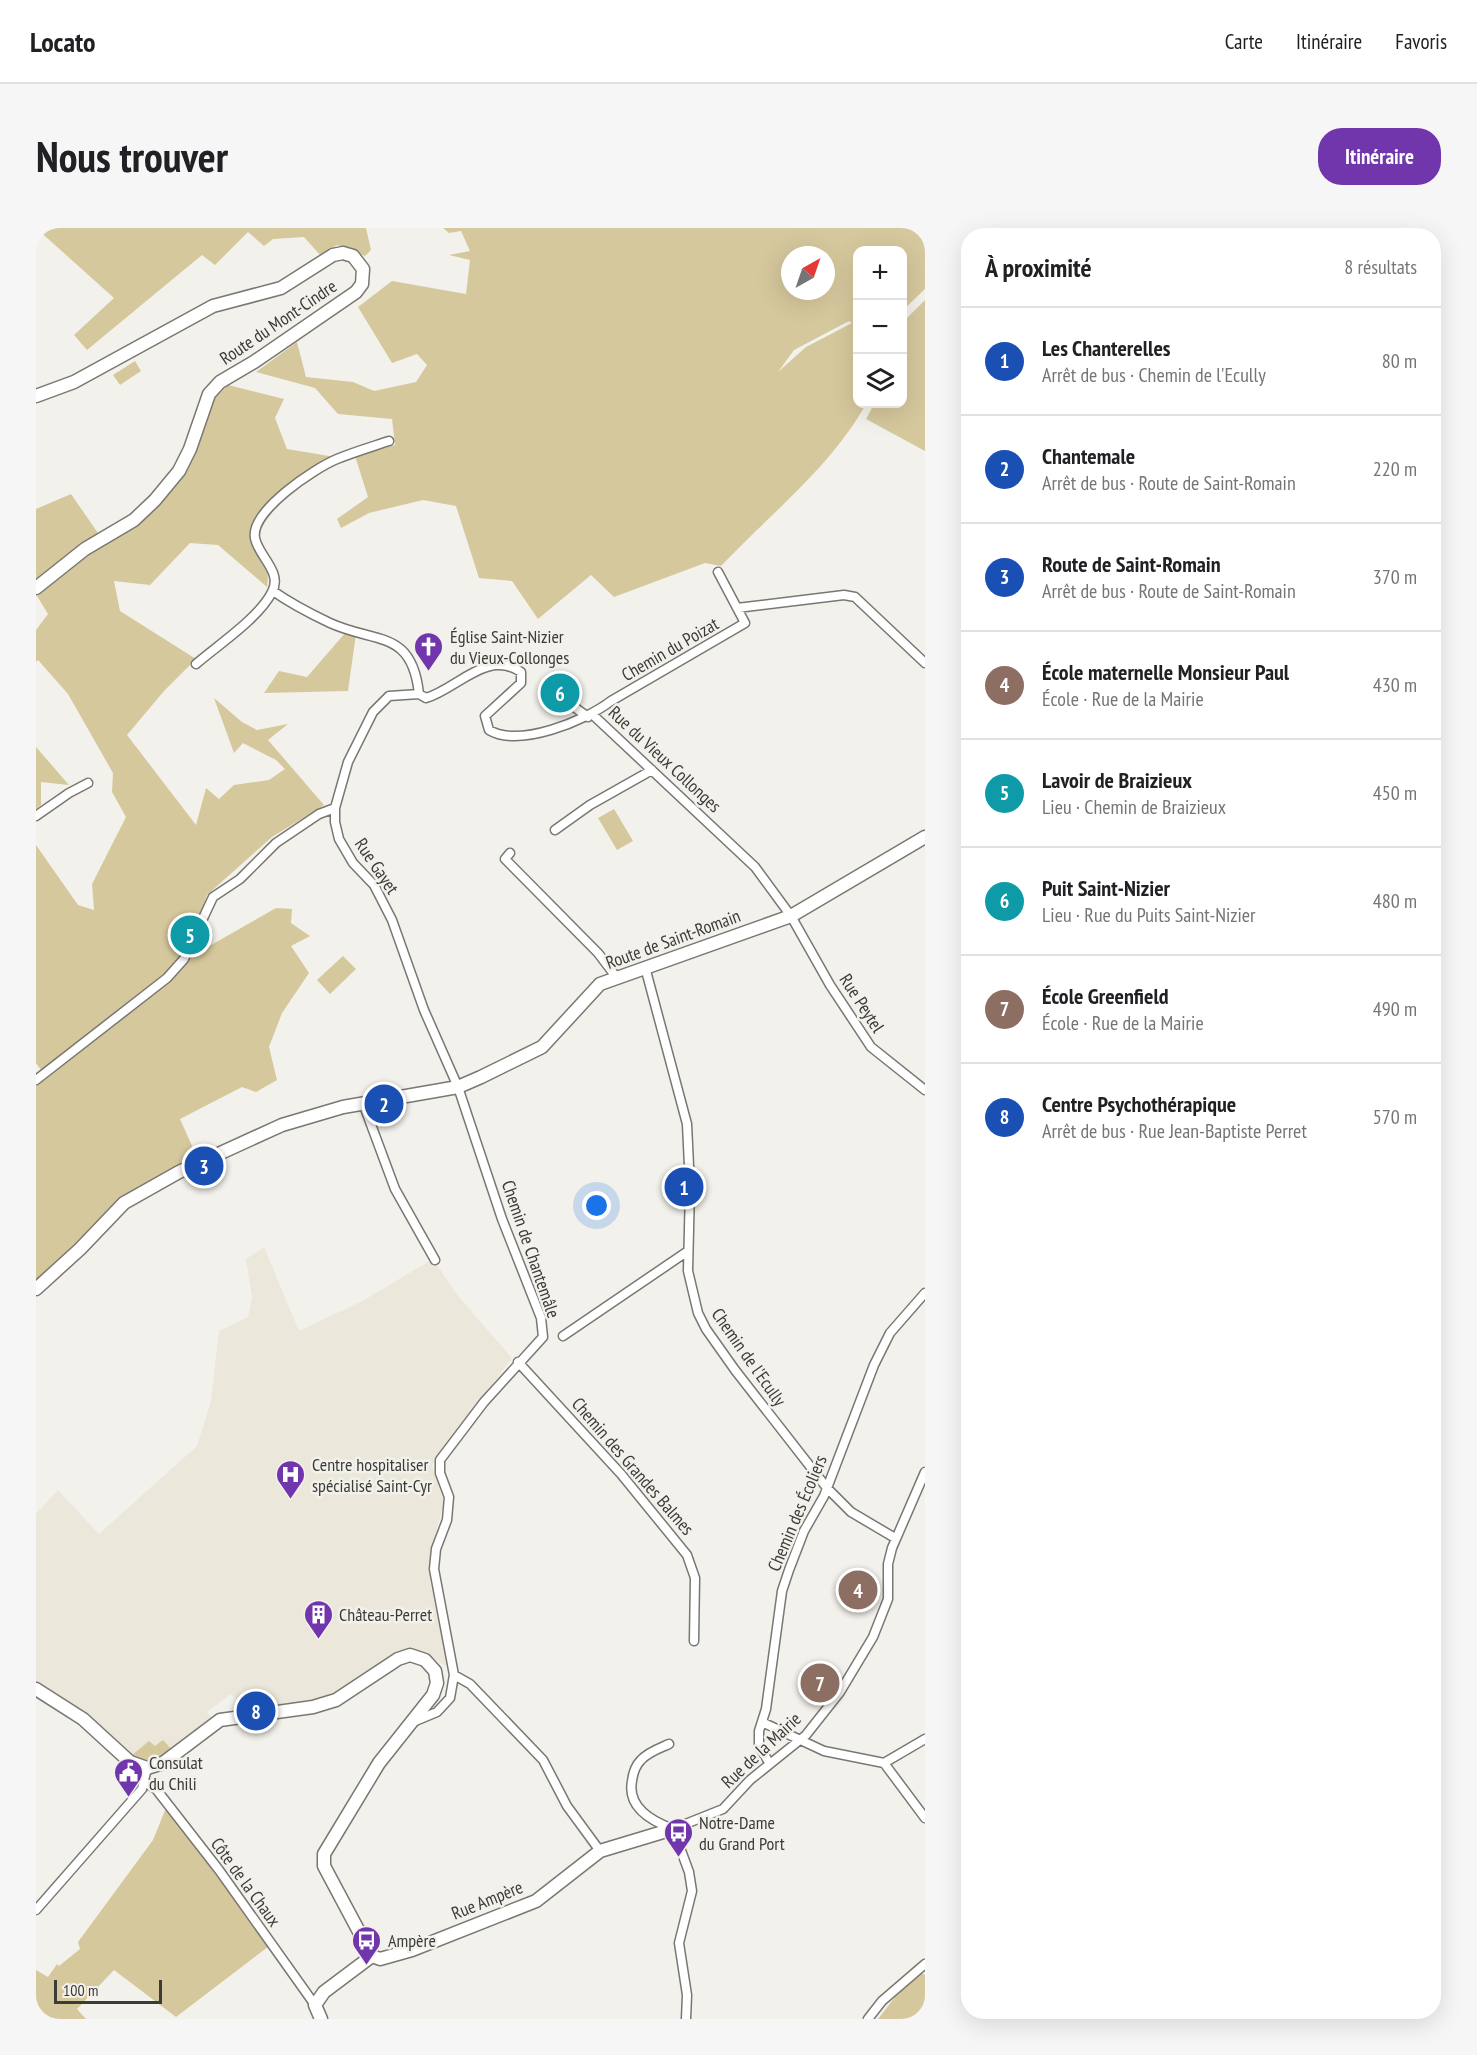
<!DOCTYPE html>
<html lang="fr">
<head>
<meta charset="utf-8">
<style>
  :root { --surface:#fff; --page:#f6f6f6; --text:#202124; --muted:#757577; --line:#e0e0e0; --accent:#7236ac }
  body { margin:0; font-family:"PT Sans Narrow",sans-serif; background:var(--page); color:var(--text) }
  .controls { position:absolute; right:18px; top:18px; display:grid; overflow:hidden; border-radius:12px; box-shadow:0 6px 24px #0002 }
  .controls button { width:54px; height:54px; display:grid; place-items:center; padding:0; border:0; border-bottom:2px solid var(--line); background:var(--surface); color:var(--text); font:30px sans-serif }
  .compass { position:absolute; left:745px; top:18px; width:54px; height:54px; border-radius:50%; background:var(--surface); box-shadow:0 6px 24px #0002; rotate:40deg }
  .scale { position:absolute; left:18px; bottom:15px; width:108px; box-sizing:border-box; padding-left:6px; border:3px solid #3b3b38; border-top:0; font-size:16px; line-height:21px; white-space:nowrap; color:#3b3b38; -webkit-text-stroke:4px #f3f1eb; paint-order:stroke }
  .you { position:absolute; left:561px; top:978px; width:21px; height:21px; margin:-15px; border:4px solid #fff; border-radius:50%; background:#1a73e8; box-shadow:0 0 0 9px #1a73e833 }
  .badge { display:grid; place-items:center; width:39px; height:39px; border-radius:50%; background:var(--accent); color:#fff; font-size:20px; font-weight:700 }
  .pin { position:absolute; translate:-50% -50%; border:3px solid #fff; box-shadow:0 2px 6px #0006 }
  .list { margin:0; padding:0; list-style:none }
  h2 { display:flex; justify-content:space-between; align-items:center; height:78px; margin:0; padding:0 24px; font-size:26px }
  h2 small { font-size:20px; font-weight:400; color:var(--muted) }
  .list li { display:grid; grid-template-columns:39px 1fr auto; gap:18px; align-items:center; box-sizing:border-box; height:108px; padding:0 24px; border-top:2px solid var(--line) }
  .list b { display:block; font-size:22px; white-space:nowrap }
  .list p { margin:0; font-size:20px; white-space:nowrap; color:var(--muted) }
  .list em { font-size:20px; font-style:normal; color:var(--muted) }
  .icon { flex:none; width:33px; height:33px; fill:none; stroke:currentColor; stroke-width:2; stroke-linecap:round; stroke-linejoin:round }
  .map { position:relative; flex:none; width:889px; height:1791px; overflow:hidden; border-radius:24px }
  header { display:flex; align-items:center; gap:36px; box-sizing:border-box; height:84px; padding:0 30px; background:var(--surface); border-bottom:2px solid var(--line) }
  header strong { font-size:28px }
  nav { display:flex; gap:33px; margin-inline-start:auto; font-size:21px }
  .intro { display:flex; align-items:center; justify-content:space-between; box-sizing:border-box; height:144px; padding:0 36px }
  h1 { margin:0; font-size:42px }
  .button { padding:15px 27px; border-radius:24px; background:var(--accent); color:#fff; font-size:21px; font-weight:700 }
  main { display:flex; gap:36px; padding:0 36px }
  aside { flex:1; background:var(--surface); border-radius:24px; box-shadow:0 6px 24px #0002 }
  .map>svg:first-child { display:block }
  .built { fill:#ebe7da }
  .green { fill:#d6c89d; fill-rule:evenodd }
  .lines { fill:none; stroke-linecap:round; stroke-linejoin:round }
  .street-casing { stroke:#797772; stroke-width:11 }
  .secondary-casing { stroke:#797772; stroke-width:15 }
  .street { stroke:#fff; stroke-width:8 }
  .secondary { stroke:#fff; stroke-width:12 }
  .labels { text-anchor:middle; dominant-baseline:central; stroke-width:5; stroke-linejoin:round; paint-order:stroke }
  .street-label { font-size:18px; fill:#3b3b38; stroke:#f3f1eb }
  .poi-label { font-size:18px; fill:#3b3b38; stroke:#f3f1eb; text-anchor:start }
</style>
</head>
<body>
<header>
<strong>Locato</strong>
<nav><a>Carte</a><a>Itinéraire</a><a>Favoris</a></nav>
</header>
<div class="intro"><h1>Nous trouver</h1><a class="button">Itinéraire</a></div>
<main>
<div class="map">
<svg width="889" height="1791" viewBox="0 0 889 1791">
  <rect width="100%" height="100%" fill="#f3f1eb"/>
  <path class="built" d="M228,1019L263,1103L328,1072L397,1031L422,1068L476,1130L398,1232L396,1238L408,1274L396,1319L394,1353L411,1435L409,1438L389,1424L369,1421L358,1425L307,1460L282,1471L214,1483L195,1466L171,1484L177,1492L138,1524L118,1518L95,1528L34,1477L0,1454V1286L22,1262L63,1306L161,1218L175,1173L183,1103L212,1089L216,1069L210,1031Z"/>
  <path class="green" d="M0,0H330L335,22L329,28L301,17L285,28L268,9L237,11L228,18L212,4L179,37L166,27L51,122L38,107L78,70Z
    M407,0H889V61L867,82L866,22H822V176H830C794,240 735,285 685,338L669,335L578,369L555,347L502,391L476,353L443,350L420,278L387,272L333,285L305,300L301,291L332,269L319,228L359,217L356,191L302,186L279,160L220,144L261,114L270,149L317,154L338,163L380,154L391,137L381,126L356,135L322,79L356,53L430,66L434,32L413,27L434,23L425,3L413,5ZM754,27H790V63H754ZM813,93L816,95L770,119L742,144L758,122Z
    M889,72V223L830,191L838,176H866L867,94Z
    M99,133L105,143L84,157L77,147Z
    M192,157L248,171L239,190L251,221L299,229C276,242 203,280 216,313C224,333 235,334 231,359L182,317L154,315L114,357L78,353L84,383L160,431L128,463L91,507L160,597L170,560L183,571L198,557L233,552L249,541L240,532L207,515L198,525L178,470L206,494L221,502L252,496L232,512L288,577L236,609L171,667L157,710L145,732L129,747L5,842L0,835V617L42,677L58,682L56,656L90,589L76,564L77,545L32,466L2,432L0,434V402L12,386L1,368L51,327L110,290L148,246L159,226L179,170Z
    M35,266L64,308L0,355V281Z
    M310,404L320,406L312,463L228,465L243,443L271,449Z
    M0,519L33,557L5,554V577L0,581Z
    M578,581L597,613L581,622L562,590Z
    M240,680L256,681L255,695L274,708L255,718L273,745L246,785L233,819L241,852L220,864L206,859L144,891L161,929L85,970L39,1018L0,1052V858L133,752L151,733L161,714L168,721Z
    M307,728L320,741L294,766L281,752Z
    M127,1512L138,1524C122,1531 111,1538 95,1528L113,1513L119,1518Z
    M130,1580L233,1718L140,1789L78,1742L41,1781L50,1791H0V1742L12,1749L21,1736L23,1738L44,1721L42,1714L117,1612Z
    M886,1745L889,1747V1791H842L859,1769Z"/>
  <g class="lines">
    <defs>
      <path id="street" d="M237,363C254,375 275,386 294,395C340,416 376,401 383,466
        M701,380L808,367L819,369L889,435
        M160,436C182,417 223,390 236,364C247,344 222,328 219,310C214,283 279,240 301,231C318,224 335,219 353,213
        M520,466L552,489
        M557,487L719,639L755,688L794,757L835,819L889,862
        M0,588L33,565L52,555
        M519,602L554,577L616,542
        M474,625L469,631L562,725L581,750
        M609,739L651,896L654,959L652,1043L662,1085L670,1101L699,1142L791,1260L815,1284L859,1310
        M0,852L131,750L148,731L177,669L204,651L240,615L283,586L299,580
        M327,875L359,961L399,1032
        M527,1108L652,1023
        M482,1134L585,1246L651,1327L659,1350L658,1413
        M418,1447L434,1456L507,1532L531,1578L564,1623
        M377,1494L401,1484L414,1470L418,1447L398,1341L400,1321L411,1292L413,1269L404,1245V1232L448,1174L507,1109L505,1090L466,991L422,859L388,782L356,692L338,657L317,635L303,611L299,594V580L312,534L337,484L353,468L383,466L390,470C421,461 451,421 485,444V455L449,488L453,502C483,520 549,493 575,473L709,395L682,344
        M726,1494L788,1523L848,1535
        M633,1516C624,1520 612,1524 605,1532C599,1538 597,1545 596,1553C591,1579 615,1593 637,1601
        M848,1535L889,1590
        M848,1535L889,1511
        M734,1536L723,1518V1503L730,1481L746,1363L753,1342L768,1303L788,1268L838,1137L854,1105L889,1065
        M108,1554L120,1561L183,1642L279,1777
        M637,1601L687,1581L714,1552L770,1507L804,1464L837,1409L852,1371V1336L856,1320L889,1244
        M637,1601L653,1644L656,1663L643,1715L651,1767L650,1791
        M0,1682L106,1561L111,1540
        M832,1791L846,1773L889,1736"/>
      <path id="secondary" d="M0,168L38,154L177,78L245,60L297,27L307,25L317,28L327,41L326,56L320,64L218,134L184,154L173,166L154,221L143,243L119,272L98,292L49,321L0,360
        M0,1061L44,1021L88,975L143,944L246,897L307,879L422,859L445,849L506,819L564,756L755,688L889,609
        M0,1461L47,1491L94,1534L111,1540L127,1535L184,1492L277,1479L300,1472L362,1431L374,1427L389,1432L399,1443L401,1455L397,1467L343,1535L288,1626V1638L336,1728
        M336,1728L344,1731L376,1722L500,1673L564,1623L637,1601
        M285,1791L279,1777L288,1764L336,1728"/>
    </defs>
    <use href="#street" class="street-casing"/>
    <use href="#secondary" class="secondary-casing"/>
    <use href="#street" class="street"/>
    <use href="#secondary" class="secondary"/>
  </g>
  <defs>
    <symbol id="church-pin" viewBox="-11 -11 22 30"><path d="M0 17L-7.5 6A9.5 9.5 0 1 1 7.5 6Z" fill="#7236ac" stroke="#f3f1eb"/><path d="M-1.2-6h2.4v3.5h3.3v2.4h-3.3V6h-2.4V-.1h-3.3v-2.4h3.3Z" fill="#fff"/></symbol>
    <symbol id="hospital-pin" viewBox="-11 -11 22 30"><path d="M0 17L-7.5 6A9.5 9.5 0 1 1 7.5 6Z" fill="#7236ac" stroke="#f3f1eb"/><path d="M-5-5h3v3.5h4V-5h3V5h-3V1.5h-4V5h-3Z" fill="#fff"/></symbol>
    <symbol id="building-pin" viewBox="-11 -11 22 30"><path d="M0 17L-7.5 6A9.5 9.5 0 1 1 7.5 6Z" fill="#7236ac" stroke="#f3f1eb"/><path d="M-4-6H4V6H1V3H-1V6H-4ZM-2.5-4.3h1.7v1.8h-1.7ZM.8-4.3h1.7v1.8H.8ZM-2.5-1h1.7V.8h-1.7ZM.8-1h1.7V.8H.8Z" fill="#fff"/></symbol>
    <symbol id="civic-pin" viewBox="-11 -11 22 30"><path d="M0 17L-7.5 6A9.5 9.5 0 1 1 7.5 6Z" fill="#7236ac" stroke="#f3f1eb"/><path d="M-.6-6.5H3V-4.5H.6V-3L4-1V1h2V6H-6V1h2V-1L-.6-3ZM-1.2 2.5V6h2.4V2.5Z" fill="#fff"/></symbol>
    <symbol id="bus-pin" viewBox="-11 -11 22 30"><path d="M0 17L-7.5 6A9.5 9.5 0 1 1 7.5 6Z" fill="#7236ac" stroke="#f3f1eb"/><path d="M-5-6H5V4H4V6H2V4H-2V6H-4V4H-5ZM-3.5-4V0h7V-4ZM-3.5 1.2v1.5H-2V1.2ZM2 1.2v1.5H3.5V1.2Z" fill="#fff"/></symbol>
  </defs>
  <g fill-rule="evenodd">
    <use href="#church-pin" x="376" y="402" width="33" height="45"/>
    <use href="#hospital-pin" x="238" y="1230" width="33" height="45"/>
    <use href="#building-pin" x="266" y="1370" width="33" height="45"/>
    <use href="#civic-pin" x="76" y="1528" width="33" height="45"/>
    <use href="#bus-pin" x="626" y="1588" width="33" height="45"/>
    <use href="#bus-pin" x="314" y="1696" width="33" height="45"/>
  </g>
  <g class="labels">
    <g class="street-label">
      <text transform="translate(242 94) rotate(-34)">Route du Mont-Cindre</text>
      <text transform="translate(634 421) rotate(-30)">Chemin du Poizat</text>
      <text transform="translate(629 531) rotate(43)">Rue du Vieux Collonges</text>
      <text transform="translate(341 638) rotate(56)">Rue Gayet</text>
      <text transform="translate(637 711) rotate(-20)">Route de Saint-Romain</text>
      <text transform="translate(826 775) rotate(57)">Rue Peytel</text>
      <text transform="translate(495 1021) rotate(71)">Chemin de Chantemâle</text>
      <text transform="translate(713 1129) rotate(55)">Chemin de l'Ecully</text>
      <text transform="translate(597 1238) rotate(49)">Chemin des Grandes Balmes</text>
      <text transform="translate(761 1285) rotate(-67)">Chemin des Écoliers</text>
      <text transform="translate(725 1522) rotate(-43)">Rue de la Mairie</text>
      <text transform="translate(210 1654) rotate(54)">Côte de la Chaux</text>
      <text transform="translate(451 1672) rotate(-22)">Rue Ampère</text>
    </g>
    <g class="poi-label">
      <text x="414" y="408">Église Saint-Nizier<tspan x="414" dy="21">du Vieux-Collonges</tspan></text>
      <text x="276" y="1236">Centre hospitaliser<tspan x="276" dy="21">spécialisé Saint-Cyr</tspan></text>
      <text x="303" y="1386">Château-Perret</text>
      <text x="113" y="1534">Consulat<tspan x="113" dy="21">du Chili</tspan></text>
      <text x="663" y="1594">Notre-Dame<tspan x="663" dy="21">du Grand Port</tspan></text>
      <text x="352" y="1712">Ampère</text>
    </g>
  </g>
</svg>
<div class="controls">
<button>+</button>
<button>−</button>
<button><svg class="icon" aria-label="layers" viewBox="0 0 24 24"><path d="M12 4l9 5-9 5-9-5zM3 14l9 5 9-5"/></svg></button>
</div>
<svg class="compass" viewBox="-18 -18 36 36"><path d="M0-13l5 13h-10z" fill="#e53935"/><path d="M0 13l5-13h-10z" fill="#757577"/></svg>
<div class="scale">100 m</div>
<div class="you"></div>
<div class="pin badge" style="left:648px;top:959px;background:#1a4fb4">1</div>
<div class="pin badge" style="left:348px;top:876px;background:#1a4fb4">2</div>
<div class="pin badge" style="left:168px;top:938px;background:#1a4fb4">3</div>
<div class="pin badge" style="left:822px;top:1362px;background:#8d6e63">4</div>
<div class="pin badge" style="left:154px;top:707px;background:#0f9aa8">5</div>
<div class="pin badge" style="left:524px;top:465px;background:#0f9aa8">6</div>
<div class="pin badge" style="left:784px;top:1455px;background:#8d6e63">7</div>
<div class="pin badge" style="left:220px;top:1483px;background:#1a4fb4">8</div>
</div>
<aside>
<h2>À proximité<small>8 résultats</small></h2>
<ul class="list">
<li><span class="badge" style="background:#1a4fb4">1</span><div><b>Les Chanterelles</b><p>Arrêt de bus · Chemin de l'Ecully</p></div><em>80 m</em></li>
<li><span class="badge" style="background:#1a4fb4">2</span><div><b>Chantemale</b><p>Arrêt de bus · Route de Saint-Romain</p></div><em>220 m</em></li>
<li><span class="badge" style="background:#1a4fb4">3</span><div><b>Route de Saint-Romain</b><p>Arrêt de bus · Route de Saint-Romain</p></div><em>370 m</em></li>
<li><span class="badge" style="background:#8d6e63">4</span><div><b>École maternelle Monsieur Paul</b><p>École · Rue de la Mairie</p></div><em>430 m</em></li>
<li><span class="badge" style="background:#0f9aa8">5</span><div><b>Lavoir de Braizieux</b><p>Lieu · Chemin de Braizieux</p></div><em>450 m</em></li>
<li><span class="badge" style="background:#0f9aa8">6</span><div><b>Puit Saint-Nizier</b><p>Lieu · Rue du Puits Saint-Nizier</p></div><em>480 m</em></li>
<li><span class="badge" style="background:#8d6e63">7</span><div><b>École Greenfield</b><p>École · Rue de la Mairie</p></div><em>490 m</em></li>
<li><span class="badge" style="background:#1a4fb4">8</span><div><b>Centre Psychothérapique</b><p>Arrêt de bus · Rue Jean-Baptiste Perret</p></div><em>570 m</em></li>
</ul>
</aside>
</main>
</body>
</html>
